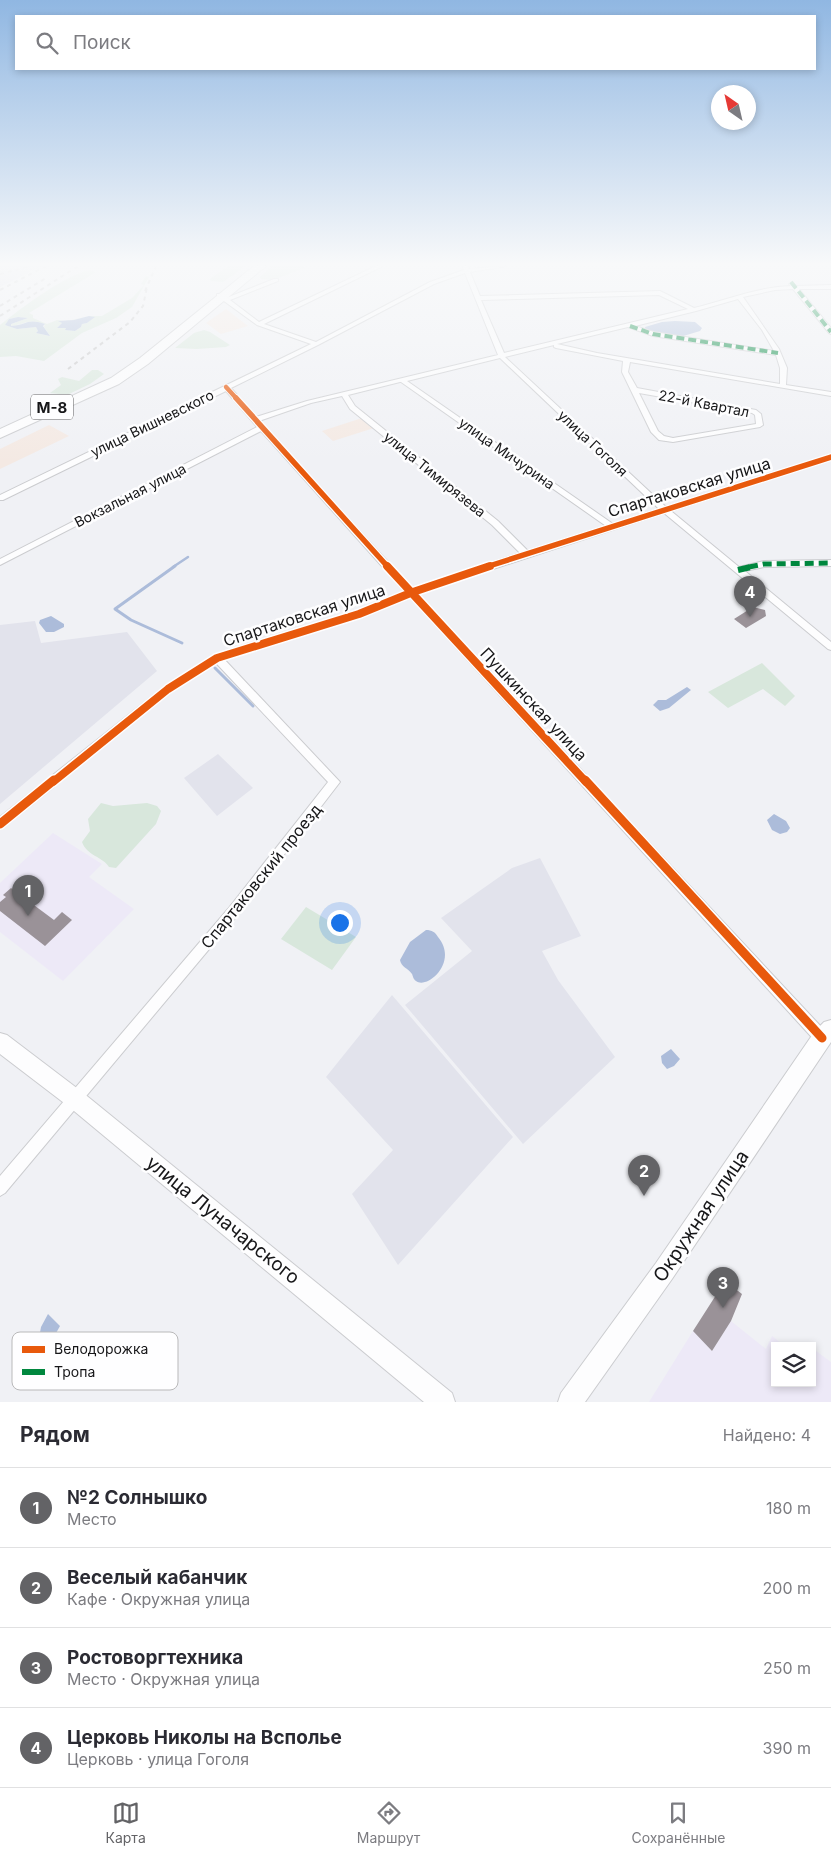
<!DOCTYPE html>
<html lang="ru">
<head>
<meta charset="utf-8">
<style>
  :root { --surface:#fff; --page:#f7f7f7; --text:#2b2b33; --muted:#7c7c81; --line:#e1e1e2; --accent:#636366 }
  body { margin:0; font-family:Inter,sans-serif; background:var(--page); color:var(--text) }
  .controls { position:absolute; right:15px; bottom:15px; display:grid; overflow:hidden; border-radius:0px; box-shadow:0 2px 8px #0003 }
  .controls button { width:45px; height:45px; display:grid; place-items:center; padding:0; border:0; border-bottom:1px solid var(--line); background:var(--surface); color:var(--text); font:25px sans-serif }
  .compass { position:absolute; left:711px; top:85px; width:45px; height:45px; border-radius:50%; background:var(--surface); box-shadow:0 2px 8px #0003; rotate:326deg }
  .you { position:absolute; left:339px; top:922px; width:18px; height:18px; margin:-12px; border:4px solid #fff; border-radius:50%; background:#1a73e8; box-shadow:0 0 0 8px #1a73e833 }
  .badge { display:grid; place-items:center; width:32px; height:32px; border-radius:50%; background:var(--accent); color:#fff; font-size:16px; font-weight:700 }
  .pin { position:absolute; translate:-50% -41px; filter:drop-shadow(0 1px 2px #0008) }
  .pin::after { content:''; position:absolute; top:26px; width:18px; height:15px; background:inherit; clip-path:polygon(0 0,100% 0,50% 100%) }
  .list { margin:0; padding:0; list-style:none }
  h2 { display:flex; justify-content:space-between; align-items:center; height:65px; margin:0; padding:0 20px; font-size:21px }
  h2 small { font-size:16px; font-weight:400; color:var(--muted) }
  .list li { display:grid; grid-template-columns:32px 1fr auto; gap:15px; align-items:center; box-sizing:border-box; height:80px; padding:0 20px; border-top:1px solid var(--line) }
  .list b { display:block; font-size:19px; white-space:nowrap }
  .list p { margin:0; font-size:16px; white-space:nowrap; color:var(--muted) }
  .list em { font-size:16px; font-style:normal; color:var(--muted) }
  .icon { flex:none; width:28px; height:28px; fill:none; stroke:currentColor; stroke-width:2; stroke-linecap:round; stroke-linejoin:round }
  .map { position:relative; flex:none; width:831px; height:1402px; overflow:hidden }
  .search { position:absolute; background:var(--surface); box-shadow:0 2px 8px #0003; left:15px; right:15px; top:15px; height:55px; display:flex; align-items:center; gap:12px; box-sizing:border-box; padding:0 18px; border-radius:0px; color:var(--muted); font-size:19px }
  .sheet { height:385px; background:var(--surface) }
  nav { display:flex; justify-content:space-around; align-items:center; box-sizing:border-box; height:70px; border-top:1px solid var(--line); background:var(--surface); font-size:14px; color:var(--muted) }
  nav a { display:grid; justify-items:center; gap:2px }
  nav .on { color:var(--accent) }
  .map>svg:first-child { display:block }
  .commercial { fill:#f4e9e3 }
  .built { fill:#e2e3ec }
  .education { fill:#ede9f7 }
  .green { fill:#d8e7dc; fill-rule:evenodd }
  .water { fill:#acbcda }
  .lines { fill:none; stroke-linecap:round; stroke-linejoin:round }
  .stream-far1 { stroke:#acbcda; stroke-width:2.5 }
  .stream { stroke:#acbcda; stroke-width:3 }
  .building { fill:#9a9298 }
  .street-casing { stroke:#cbcccf; stroke-width:2 }
  .secondary-casing { stroke:#cbcccf; stroke-width:2 }
  .highway-casing { stroke:#cbcccf; stroke-width:2 }
  .street { fill:#fdfdfe; fill-rule:evenodd }
  .secondary { fill:#fdfdfe; fill-rule:evenodd }
  .highway { fill:#fdfdfe; fill-rule:evenodd }
  .rail { stroke:#c6c6c7; stroke-width:2; stroke-dasharray:4 4; stroke-linecap:butt }
  .quiet-far2 { stroke:#00873e; stroke-width:4; stroke-dasharray:8 4; stroke-linecap:butt }
  .quiet-far1 { stroke:#00873e; stroke-width:5; stroke-dasharray:9 5; stroke-linecap:butt }
  .quiet { stroke:#00873e; stroke-width:6; stroke-dasharray:12 6; stroke-linecap:butt }
  .cycleway-far3-casing { stroke:#fefeff; stroke-width:6 }
  .cycleway-far2-casing { stroke:#fefeff; stroke-width:8 }
  .cycleway-far1-casing { stroke:#fefeff; stroke-width:11 }
  .cycleway-casing { stroke:#fefeff; stroke-width:12 }
  .cycleway-far3 { stroke:#e8590c; stroke-width:4.5 }
  .cycleway-far2 { stroke:#e8590c; stroke-width:5.5 }
  .cycleway-far1 { stroke:#e8590c; stroke-width:8 }
  .cycleway { stroke:#e8590c; stroke-width:9 }
  .labels { text-anchor:middle; dominant-baseline:central; stroke-width:5; stroke-linejoin:round; paint-order:stroke }
  .far-street-label { font-size:14px; fill:#171719; stroke:#fefeff }
  .shield { fill:#fefeff; stroke:#5c5c5e; stroke-width:1 }
  .shield-label { font-size:15px; font-weight:bold; fill:#171719 }
  .street-label { font-size:16px; fill:#171719; stroke:#fefeff }
  .near-street-label { font-size:19px; fill:#171719; stroke:#fefeff }
  .key { fill:#fefeff; stroke:#b9b9ba; stroke-width:1 }
  .key-label { font-size:14px; fill:#171719 }
</style>
</head>
<body>
<div class="map">
<svg width="831" height="1402" viewBox="0 0 831 1402">
  <rect width="100%" height="100%" fill="#f0f1f5"/>
  <path class="commercial" d="M226,309L248,326L221,334L206,323Z
    M362,418L374,428L333,441L322,431Z
    M49,425L69,436L0,469V449Z"/>
  <path class="built" d="M0,266H42L0,287Z
    M35,621L41,643L127,632L157,671L0,804V625Z
    M218,754L253,788L217,816L184,778Z
    M540,858L581,936L542,951L558,980L615,1057L523,1144L405,1005L472,951L441,918L512,868Z
    M392,995L513,1137L398,1265L352,1194L393,1150L326,1077Z"/>
  <path class="education" d="M53,833L102,864L89,877L134,909L63,981L0,932V883Z
    M731,1321L766,1349L772,1336L785,1346H775V1383H812V1348L831,1362V1402H649L693,1331L712,1351Z"/>
  <path class="green" d="M228,266H246L223,282L211,281L210,279Z
    M272,266H304V268L273,280L261,279L260,277Z
    M89,270L96,272L29,313L33,315V318L47,324L57,320L68,321L89,316H102L132,298L144,285L141,284L146,276L149,277L132,307L116,318L82,333L44,361L16,356L0,357V325C21,308 64,276 89,270ZM89,316L94,317L87,323L82,324L81,327L75,331L65,330L66,328H57L62,323L59,321L74,320ZM18,317L28,318L11,324V326C27,324 27,318 45,324L44,327L50,336L36,333L38,331L36,327L17,329L5,325L9,319Z
    M204,330L210,332L230,345L226,347L197,349L175,348L194,333Z
    M92,370H98L104,374L90,384L67,395L50,393L61,385L58,379L62,377L79,381Z
    M762,663L795,696L785,706L763,689L728,708L708,692Z
    M101,803L113,806L147,803L157,806L161,811L156,824L116,868L109,867C102,856 87,856 82,842L90,831L88,819Z
    M306,907L356,937L332,970L281,939Z"/>
  <path class="water" d="M89,316L95,317L87,323L82,324L81,327L75,331L65,330L66,328H57L62,323L58,321L74,320Z
    M18,317L28,318L11,324V326C28,325 26,318 45,324L43,326L50,336L36,333L38,331L36,327L17,329L5,325L9,319Z
    M675,321L695,322L702,328L700,331L680,337L646,331L645,327L662,322Z
    M51,616L64,624V627L54,632H46L39,623L40,620Z
    M687,687L691,690L669,708L660,711L653,705L658,700H666Z
    M774,814L786,821L790,828L787,832L780,834L772,830L767,820Z
    M426,930C432,930 435,932 438,937C459,962 427,990 416,981C413,979 413,976 412,974C408,968 401,967 400,960L410,942Z
    M671,1049L680,1059L674,1066L667,1069L662,1063L661,1056Z
    M48,1314L60,1326L46,1351L37,1349L41,1327Z"/>
  <g class="lines">
    <path class="stream-far1" d="M173,567L188,557"/>
    <path class="stream" d="M175,566L115,609L131,620L182,643
      M215,668L253,706"/>
  </g>
  <path class="building" d="M753,607L765,610L766,616L746,628L734,619Z
    M11,888L54,920L62,912L72,920L45,946L0,911V902L6,897L3,895Z
    M725,1281L742,1294L731,1321L712,1351L693,1331Z"/>
  <g class="lines">
    <defs>
      <path id="street" d="M376,266H383L264,324L316,342L430,282L464,270L463,266H468L469,269L507,266L470,272L480,296L660,291L694,308C727,300 757,287 791,286L789,284L792,282L796,286L831,285V289H799L831,328V334L829,333L793,289L775,290L743,297L779,349L787,368L786,385L831,392V396L630,362L628,372L637,388L756,410L761,414L763,425L760,427L673,442L659,440L651,432L622,372L623,361L556,348L554,347V345L505,357L666,507L831,455V459L671,511L739,567L764,561L831,560V566L764,567L745,571L831,642V650L828,649L664,513L417,594L827,1033L829,1038L827,1043L822,1045L817,1043L410,597L362,616L224,659L340,782L236,917L5,1193L0,1196V1176L228,909L328,782L216,663L171,692L4,827L0,829V817L165,686L214,656L356,612L405,592L261,431L0,565V559L257,427L226,391L3,500H0V495L311,344L257,325L217,296V294H221L226,298L274,279H278V281L230,300L259,322ZM465,273L498,355L307,401L256,417L231,388L318,345L434,284ZM659,295L688,309L504,353L481,300ZM738,299L762,330L774,351L654,332L635,326L696,311ZM628,327L653,336L776,355L780,368V384L597,353L557,344ZM500,358L659,509L613,524L407,381ZM400,382H401L606,526L528,551L498,521L355,406L348,395ZM639,393L752,413L755,415L756,424L673,438L664,436L658,431ZM342,396L350,409L492,525L520,553L413,589L317,485L259,421L311,403Z"/>
      <path id="secondary" d="M831,1020V1042L672,1279L585,1402H558L561,1393L656,1263L815,1031L824,1022Z
        M0,1033L7,1035L82,1092L452,1393L455,1402H424L68,1106L0,1054Z"/>
      <path id="highway" d="M254,266H266L148,364L119,384L0,438V429L111,378L140,358Z"/>
    </defs>
    <use href="#street" class="street-casing"/>
    <use href="#secondary" class="secondary-casing"/>
    <use href="#highway" class="highway-casing"/>
    <use href="#street" class="street"/>
    <use href="#secondary" class="secondary"/>
    <use href="#highway" class="highway"/>
    <path class="rail" d="M0,274L31,266
      M0,290L46,266
      M145,291L156,266
      M0,306L46,278
      M0,316L78,266
      M68,369L130,322L143,306L147,287"/>
    <path class="quiet-far2" d="M791,282L831,332
      M630,326L653,334L778,353"/>
    <path class="quiet-far1" d="M749,567L764,564L831,563"/>
    <path class="quiet" d="M738,570L755,566"/>
    <defs>
      <path id="cycleway-far3" d="M226,387L237,399"/>
      <path id="cycleway-far2" d="M236,398L388,567
        M486,567L831,457"/>
      <path id="cycleway-far1" d="M387,566L586,782
        M53,782L168,689L217,658L359,614L413,592L490,566"/>
      <path id="cycleway" d="M585,780L822,1038
        M0,824L54,780"/>
    </defs>
    <use href="#cycleway-far3" class="cycleway-far3-casing"/>
    <use href="#cycleway-far2" class="cycleway-far2-casing"/>
    <use href="#cycleway-far1" class="cycleway-far1-casing"/>
    <use href="#cycleway" class="cycleway-casing"/>
    <use href="#cycleway-far3" class="cycleway-far3"/>
    <use href="#cycleway-far2" class="cycleway-far2"/>
    <use href="#cycleway-far1" class="cycleway-far1"/>
    <use href="#cycleway" class="cycleway"/>
  </g>
  <linearGradient id="sky" x2="0" y2="1"><stop stop-color="#90b7e2"/><stop offset="0.57" stop-color="#f8f9fa"/><stop offset="1" stop-color="#f8f9fa" stop-opacity="0"/></linearGradient>
  <rect width="831" height="463" fill="url(#sky)"/>
  <g class="labels">
    <g class="far-street-label">
      <text transform="translate(704 403) rotate(11)">22-й Квартал</text>
      <text transform="translate(152 423) rotate(-26)">улица Вишневского</text>
      <text transform="translate(593 443) rotate(43)">улица Гоголя</text>
      <text transform="translate(507 453) rotate(35)">улица Мичурина</text>
      <text transform="translate(435 474) rotate(39)">улица Тимирязева</text>
      <text transform="translate(130 495) rotate(-27)">Вокзальная улица</text>
    </g>
    <rect class="shield" x="31" y="394.5" width="42" height="25" rx="4"/>
    <g class="shield-label">
      <text x="52" y="407">М-8</text>
    </g>
    <g class="street-label">
      <text transform="translate(689 487) rotate(-17)">Спартаковская улица</text>
      <text transform="translate(304 615) rotate(-18)">Спартаковская улица</text>
      <text transform="translate(534 704) rotate(47)">Пушкинская улица</text>
      <text transform="translate(261 876) rotate(-51)">Спартаковский проезд</text>
    </g>
    <g class="near-street-label">
      <text transform="translate(701 1216) rotate(-56)">Окружная улица</text>
      <text transform="translate(223 1220) rotate(39)">улица Луначарского</text>
    </g>
  </g>
  <rect x="12" y="1332" width="166" height="58" rx="8" class="key"/>
  <rect x="22" y="1346" width="23" height="7" fill="#e8590c"/>
  <rect x="22" y="1369" width="23" height="6" fill="#00873e"/>
  <g class="key-label">
    <text x="54" y="1354">Велодорожка</text>
    <text x="54" y="1377">Тропа</text>
  </g>
</svg>
<div class="controls">
<button><svg class="icon" aria-label="layers" viewBox="0 0 24 24"><path d="M12 4l9 5-9 5-9-5zM3 14l9 5 9-5"/></svg></button>
</div>
<svg class="compass" viewBox="-18 -18 36 36"><path d="M0-13l5 13h-10z" fill="#e53935"/><path d="M0 13l5-13h-10z" fill="#7c7c81"/></svg>
<div class="you"></div>
<div class="pin badge" style="left:28px;top:916px">1</div>
<div class="pin badge" style="left:644px;top:1196px">2</div>
<div class="pin badge" style="left:723px;top:1308px">3</div>
<div class="pin badge" style="left:750px;top:617px">4</div>
<div class="search"><svg class="icon" aria-label="search" viewBox="0 0 24 24"><circle cx="10" cy="10" r="6"/><path d="M15 15l6 6"/></svg>Поиск</div>
</div>
<section class="sheet">
<h2>Рядом<small>Найдено: 4</small></h2>
<ul class="list">
<li><span class="badge">1</span><div><b>№2 Солнышко</b><p>Место</p></div><em>180 m</em></li>
<li><span class="badge">2</span><div><b>Веселый кабанчик</b><p>Кафе · Окружная улица</p></div><em>200 m</em></li>
<li><span class="badge">3</span><div><b>Ростоворгтехника</b><p>Место · Окружная улица</p></div><em>250 m</em></li>
<li><span class="badge">4</span><div><b>Церковь Николы на Всполье</b><p>Церковь · улица Гоголя</p></div><em>390 m</em></li>
</ul>
</section>
<nav>
<a class="on"><svg class="icon" aria-label="map" viewBox="0 0 24 24"><path d="M3 6l6-2 6 2 6-2v14l-6 2-6-2-6 2zM9 4v14M15 6v14"/></svg>Карта</a>
<a><svg class="icon" aria-label="directions" viewBox="0 0 24 24"><path d="M12 3l9 9-9 9-9-9zM9 14v-3h6M13 9l2 2-2 2"/></svg>Маршрут</a>
<a><svg class="icon" aria-label="saved" viewBox="0 0 24 24"><path d="M7 4h10v16l-5-4-5 4z"/></svg>Сохранённые</a>
</nav>
</body>
</html>
